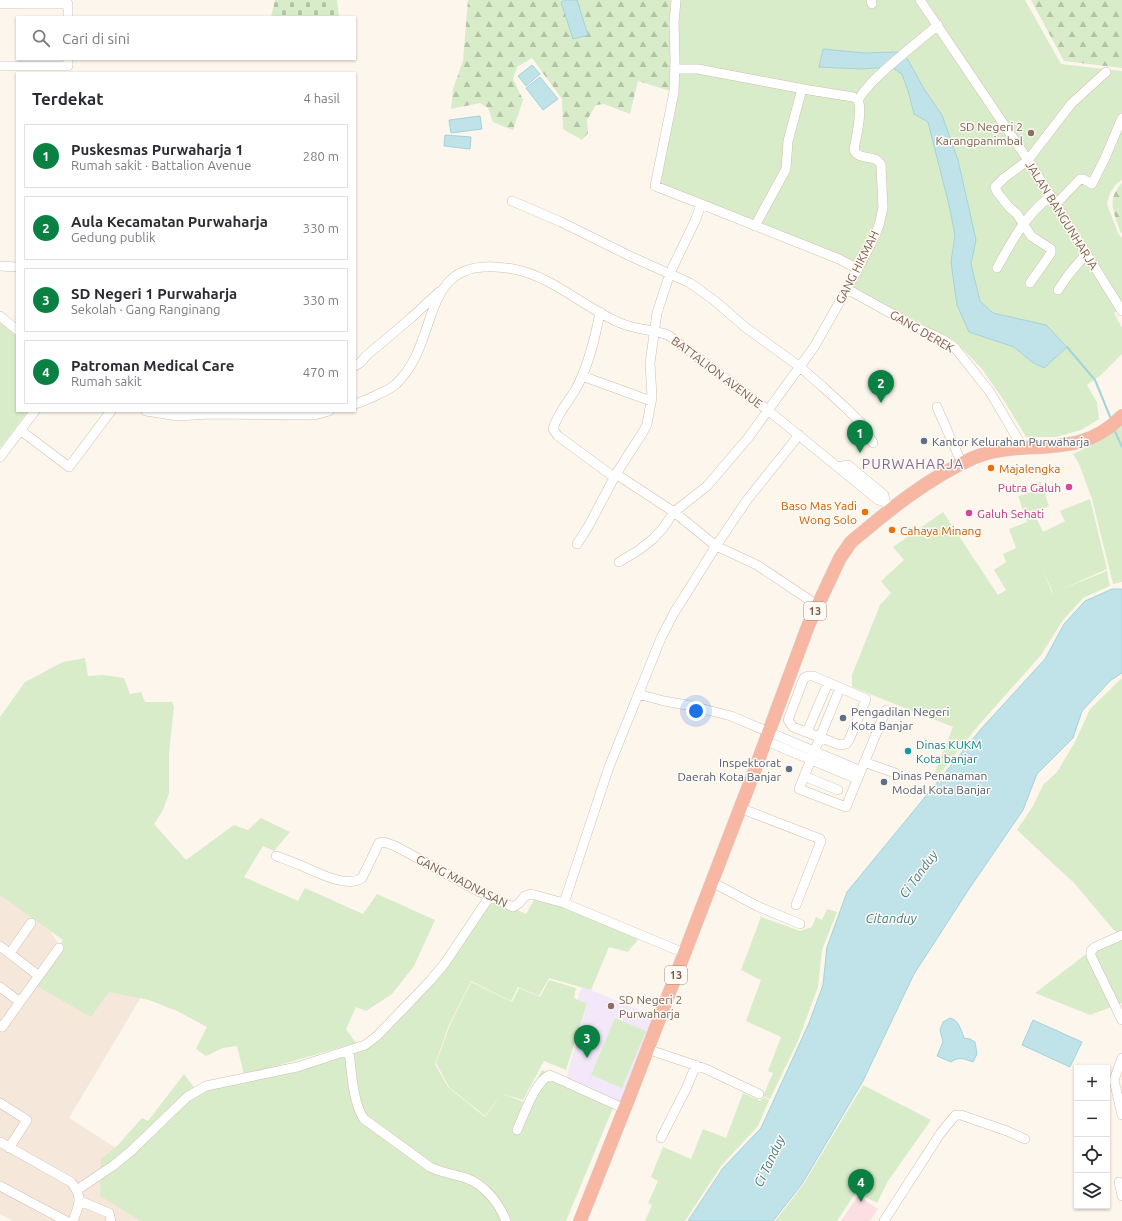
<!DOCTYPE html>
<html lang="id">
<head>
<meta charset="utf-8">
<style>
  :root { --surface:#fff; --page:#f7f7f7; --text:#2b2b33; --muted:#7c7c81; --line:#e1e1e2; --accent:#0b8043 }
  body { margin:0; font-family:Ubuntu,sans-serif; background:var(--page); color:var(--text) }
  .controls { position:absolute; right:12px; bottom:12px; display:grid; overflow:hidden; border-radius:0px; box-shadow:0 1px 3px #0004 }
  .controls button { width:36px; height:36px; display:grid; place-items:center; padding:0; border:0; border-bottom:1px solid var(--line); background:var(--surface); color:var(--text); font:20px sans-serif }
  .you { position:absolute; left:696px; top:711px; width:14px; height:14px; margin:-10px; border:3px solid #fff; border-radius:50%; background:#1a73e8; box-shadow:0 0 0 6px #1a73e833 }
  .badge { display:grid; place-items:center; width:26px; height:26px; border-radius:50%; background:var(--accent); color:#fff; font-size:13px; font-weight:700 }
  .pin { position:absolute; translate:-50% -33px; filter:drop-shadow(0 1px 2px #0008) }
  .pin::after { content:''; position:absolute; top:21px; width:14px; height:12px; background:inherit; clip-path:polygon(0 0,100% 0,50% 100%) }
  .list { margin:0; padding:0; list-style:none }
  h2 { display:flex; justify-content:space-between; align-items:center; height:52px; margin:0; padding:0 16px; font-size:17px }
  h2 small { font-size:13px; font-weight:400; color:var(--muted) }
  .list li { display:grid; grid-template-columns:26px 1fr auto; gap:12px; align-items:center; box-sizing:border-box; height:64px; margin:0 8px 8px; padding:0 8px; border:1px solid var(--line); border-radius:0px }
  .list b { display:block; font-size:15px; white-space:nowrap }
  .list p { margin:0; font-size:13px; white-space:nowrap; color:var(--muted) }
  .list em { font-size:13px; font-style:normal; color:var(--muted) }
  .icon { flex:none; width:22px; height:22px; fill:none; stroke:currentColor; stroke-width:2; stroke-linecap:round; stroke-linejoin:round }
  .map { position:relative; flex:none; width:1122px; height:1221px; overflow:hidden }
  .search { position:absolute; background:var(--surface); box-shadow:0 1px 3px #0004; left:16px; top:16px; width:340px; height:44px; display:flex; align-items:center; gap:10px; box-sizing:border-box; padding:0 14px; border-radius:0px; color:var(--muted); font-size:15px }
  .panel { position:absolute; background:var(--surface); box-shadow:0 1px 3px #0004; left:16px; top:72px; width:340px; height:340px; border-radius:0px }
  .map>svg:first-child { display:block }
  .residential { fill:#f5e8da }
  .education { fill:#f3e8fa }
  .medical { fill:#fbdfe3 }
  .green { fill:#d8ecc9 }
  .forest { fill:url(#forest-firs) }
  .cemetery { fill:url(#cemetery-stones) }
  .water { fill:#bfe3e8; stroke:#a5d3da }
  .lines { fill:none; stroke-linecap:round; stroke-linejoin:round }
  .stream { stroke:#a5d3da; stroke-width:2 }
  .minor-casing { stroke:#d1beb0; stroke-width:10 }
  .highway-casing { stroke:#dad1cd; stroke-width:14 }
  .minor { stroke:#fff; stroke-width:9 }
  .highway { stroke:#f7b7a3; stroke-width:13 }
  .education-dot { fill:#8d6e63; stroke:#fffaf3; stroke-width:1.5 }
  .service-dot { fill:#5c6f8a; stroke:#fffaf3; stroke-width:1.5 }
  .food-dot { fill:#e8710a; stroke:#fffaf3; stroke-width:1.5 }
  .hotel-dot { fill:#d1479c; stroke:#fffaf3; stroke-width:1.5 }
  .culture-dot { fill:#0f9aa8; stroke:#fffaf3; stroke-width:1.5 }
  .labels { text-anchor:middle; dominant-baseline:central; stroke-width:3; stroke-linejoin:round; paint-order:stroke }
  .shield { fill:#fffaf3; stroke:#a28b7f; stroke-width:1 }
  .shield-label { font-size:11px; font-weight:bold; fill:#7a5c4d }
  .education-label { font-size:12px; fill:#785e54; stroke:#fffaf3; text-anchor:end }
  .street-label { font-size:12px; fill:#7a5c4d; stroke:#fffaf3 }
  .service-label { font-size:12px; fill:#4e5e75; stroke:#fffaf3; text-anchor:start }
  .food-label { font-size:12px; fill:#c56008; stroke:#fffaf3; text-anchor:start }
  .hotel-label { font-size:12px; fill:#b23c85; stroke:#fffaf3; text-anchor:end }
  .culture-label { font-size:12px; fill:#0d838f; stroke:#fffaf3; text-anchor:start }
  .water-label { font-size:13px; font-style:italic; fill:#437c86; stroke:#fffaf3 }
  .quarter-label { font-size:14px; letter-spacing:1px; fill:#846695; stroke:#fffaf3 }
</style>
</head>
<body>
<div class="map">
<svg width="1122" height="1221" viewBox="0 0 1122 1221">
  <defs>
    <pattern id="forest-firs" width="22" height="20" patternUnits="userSpaceOnUse"><rect width="22" height="20" fill="#d8ecc9"/><path d="M5 1l3.5 6h-7zM16 11l3.5 6h-7z" fill="#b4c2a5"/></pattern>
    <pattern id="cemetery-stones" width="16" height="16" patternUnits="userSpaceOnUse"><rect width="16" height="16" fill="#d8ecc9"/><path d="M2 7V4a2 2 0 0 1 4 0v3zM10 15v-3a2 2 0 0 1 4 0v3z" fill="#b4c2a5"/></pattern>
  </defs>
  <rect width="100%" height="100%" fill="#fdf6ec"/>
  <path class="residential" d="M0,887L38,913L59,944L141,997L69,1118L119,1150L147,1221H13L0,1214Z"/>
  <path class="education" d="M582,986L653,1016L621,1105L566,1079L587,1005L577,1000Z"/>
  <path class="medical" d="M858,1196L878,1209L870,1221H841Z"/>
  <path class="green" d="M679,0H1025L1061,64L1122,71V180L1116,184L1110,193L1107,204L1118,233L1122,238V308L1114,313L1122,328V354L1101,375L1087,385L1097,402L1099,419L1081,430L1056,437H1026L1005,402L982,369L955,341L851,287L862,268L658,185L676,92Z
    M0,323L17,336V411H28L0,448Z
    M1122,425V582L1113,584L1092,499L1079,464L1073,454L1097,442Z
    M1041,482L1049,506L1034,513L1043,532L1065,521L1060,511L1090,499L1107,569L1053,593L1043,570L1052,593L1107,571L1110,586L1083,598L1063,620L1041,655L977,727L934,781L932,780L953,727L852,687V675L880,605L891,593L881,581L904,560L893,547L943,512L998,595L1006,590L994,570L1006,562L1003,554L1016,548L1009,529L1027,522L1018,496L1032,492L1031,483Z
    M85,658L88,676L104,675L124,678L130,694L141,692L145,702H172L174,707L169,753V793L163,810L154,824L186,860L234,825L248,830L261,818L290,832L274,851L263,846L244,877L298,901L305,888L363,914L377,894L435,920L414,966L392,994L366,1011L356,1007L346,1029L356,1043L244,1075L237,1046L223,1048L206,1056L196,1049L207,1027L177,1011L149,1000L109,992L91,1017L31,983L63,940L0,895V717L25,682L63,662Z
    M1122,678V1003L1090,1015L1035,993L1089,952L1121,937L1112,928L1075,884L1017,830L1033,806L1043,785L1057,772L1075,742L1090,709Z
    M538,893L639,938L628,952L609,947L591,990L549,978L539,996L518,987L511,1001L471,981L449,1025L435,1064L448,1087L485,1117L486,1116L502,1093L485,1116L449,1087L436,1063L450,1025L471,982L512,1002L519,988L540,997L549,980L576,988L574,998L587,1004L566,1070L544,1061L523,1100L502,1094L524,1102L542,1070L615,1103L566,1221H141L100,1196L101,1159L118,1145L142,1118L148,1121L184,1074L199,1094L207,1090L380,1038L407,1012L433,984L493,899L526,914Z
    M827,909L837,912L822,950L818,987L798,1041L770,1099L763,1096L773,1073L768,1071L781,1037L746,1021L761,980L741,970L761,917L800,931L812,927L816,917L822,920Z
    M615,1018L646,1031L622,1088L591,1075Z
    M863,1085L931,1120L888,1181L877,1203L856,1192L837,1221H775L803,1185Z
    M743,1093L761,1101L763,1097L769,1100L758,1126L721,1166L685,1221H645L652,1205L648,1203L658,1181L651,1177L663,1147L691,1159L703,1129L726,1138Z"/>
  <path class="forest" d="M468,0H671L670,17V91L638,81L630,114L604,104L596,105L587,120L588,133L582,140L563,129L562,99L532,58L517,67L513,79L523,100L513,130L502,126L493,122L488,108L480,103L451,109L453,89L463,61Z
    M1031,0H1122V68L1064,61Z
    M1122,183V234L1120,231C1114,212 1106,200 1122,183Z"/>
  <path class="cemetery" d="M275,0H337L339,17H271Z"/>
  <path class="water" d="M567,0H577L588,35L573,39L561,2Z
    M823,49L864,53L897,52L907,58L924,89L942,115L958,160L976,240L971,264L980,301L993,313L1046,325L1067,347L1044,368L1032,362L1014,347L969,332L957,305L951,262L955,235L949,205L928,122L914,114L909,94L902,74L891,67L861,69L819,67Z
    M532,65L540,74L526,86L518,76Z
    M540,77L558,99L543,110L526,88Z
    M480,116L482,129L451,133L449,120Z
    M445,135L471,137L470,149L444,146Z
    M1112,589H1122V673L1111,680L1082,711L1073,738L1037,774L1023,810L967,892L914,974L863,1081L802,1184L773,1221H688L723,1168L761,1128L809,1023L823,985L827,947L847,892L981,729L1045,659L1064,624L1085,601Z
    M950,1018C959,1020 961,1030 964,1038L970,1039L975,1042L977,1054L973,1062C964,1059 959,1056 951,1062L937,1056L943,1042L940,1030L943,1022Z
    M1033,1020L1082,1042L1070,1067L1022,1045Z"/>
  <g class="lines">
    <path class="stream" d="M1067,347L1095,380L1111,419
      M1114,429L1122,447"/>
    <defs>
      <path id="minor" d="M871,0L872,4
        M920,0L1028,160L1122,311
        M0,4H68V17
        M0,66H68V59
        M675,69H698L809,90L853,97L858,100
        M858,100C866,87 876,78 888,67C904,53 921,39 938,25
        M512,201L561,222L632,257L690,283L715,301L745,327L800,367L823,387L846,408L862,424L873,443
        M701,204L839,259L858,269
        M1056,204L1080,179H1083L1092,184L1105,158L1122,118
        M755,226L786,169L788,141L802,89
        M0,266L17,267
        M997,268C1012,241 1026,214 1051,196
        M1030,283L1051,253V249L1031,236L1017,214L1009,207L997,192L995,187L1004,178L1028,160L1071,104L1106,72
        M847,289L916,327L942,339L955,348L990,392L1023,448
        M1058,290L1069,274L1087,253
        M600,312C595,339 589,364 576,389C568,402 557,414 553,429L558,436L614,477
        M0,316L17,330
        M355,366L360,363L366,356L411,318L439,292
        M582,376L651,401
        M355,404C364,401 390,390 396,384C444,339 415,251 513,269C552,276 583,307 618,322C634,330 652,329 668,335L769,411L878,500L885,502
        M937,407C945,426 954,445 962,464
        M146,411L178,416L210,414L315,415L329,411
        M20,430L69,467L111,411
        M0,457L35,411
        M838,467L848,465L884,495L885,502L888,505
        M616,474L674,512L716,546L757,565L817,605
        M577,544L588,527L616,474L643,432L647,424L652,397L650,363L657,313L670,273L696,219L701,204L655,186L674,92L675,61L674,22L676,0
        M619,562L639,550L653,539L663,528L674,512L707,486L748,438L814,347L847,289L873,240L879,225L883,208L881,165C876,153 860,162 854,150C856,137 863,111 858,100
        M808,676H813L866,699L849,740L846,744L840,745L793,727L788,720L804,678Z
        M840,688L799,789L846,807L886,710
        M638,694L664,701L692,706L731,716L861,771
        M807,732L828,683
        M766,741L857,779
        M864,762L895,773
        M804,776L838,790
        M740,808L820,839L821,841L796,905
        M276,856C284,859 294,862 302,866C317,872 347,889 362,878L379,843L384,842L395,846L480,892L513,907L519,903L525,896L531,894L564,903L684,953
        M712,882L757,906L800,924
        M564,903L609,767L661,638L674,613L716,546L747,500L799,435
        M1122,935L1095,947L1091,951V956L1122,1020
        M0,946L39,976
        M10,953L31,923
        M0,987L20,1002
        M0,1026L2,1027L59,948
        M647,1049L706,1069L759,1094
        M349,1050C351,1069 353,1104 364,1119L430,1167C442,1173 454,1174 466,1178C485,1185 499,1203 506,1221
        M1122,1058L1114,1080L1122,1115
        M0,1103L27,1120L9,1148
        M517,1130C524,1115 535,1081 550,1075L625,1109
        M661,1138L686,1089L696,1065
        M0,1142L71,1182C84,1198 79,1204 73,1221
        M1119,1182L1122,1196
        M0,1186L66,1221
        M77,1190L114,1165L131,1151L187,1097L206,1086L297,1067L365,1045L377,1036L430,981L445,963L490,896
        M80,1201L109,1213L111,1221
        M884,1221L940,1134L953,1118L956,1115H961L1007,1131L1025,1139"/>
      <path id="highway" d="M580,1221L630,1095L751,780L808,626L840,558L851,542C889,510 928,478 973,458C1025,436 1077,463 1122,416"/>
    </defs>
    <use href="#minor" class="minor-casing"/>
    <use href="#highway" class="highway-casing"/>
    <use href="#minor" class="minor"/>
    <use href="#highway" class="highway"/>
  </g>
  <g class="education-dot">
    <circle cx="1031" cy="133" r="4"/>
    <circle cx="611" cy="1006" r="4"/>
  </g>
  <g class="service-dot">
    <circle cx="924" cy="441" r="4"/>
    <circle cx="843" cy="718" r="4"/>
    <circle cx="789" cy="769" r="4"/>
    <circle cx="884" cy="782" r="4"/>
  </g>
  <g class="food-dot">
    <circle cx="991" cy="468" r="4"/>
    <circle cx="865" cy="512" r="4"/>
    <circle cx="892" cy="530" r="4"/>
  </g>
  <g class="hotel-dot">
    <circle cx="1069" cy="487" r="4"/>
    <circle cx="969" cy="513" r="4"/>
  </g>
  <circle class="culture-dot" cx="908" cy="751" r="4"/>
  <g class="labels">
    <g class="shield">
      <rect x="804" y="602" width="22" height="18" rx="3"/>
      <rect x="665" y="966" width="22" height="18" rx="3"/>
    </g>
    <g class="shield-label">
      <text x="815" y="611">13</text>
      <text x="676" y="975">13</text>
    </g>
    <g class="education-label">
      <text x="1023" y="126">SD Negeri 2<tspan x="1023" dy="14">Karangpanimbal</tspan></text>
      <text x="619" y="999" text-anchor="start">SD Negeri 2<tspan x="619" dy="14">Purwaharja</tspan></text>
    </g>
    <g class="street-label">
      <text transform="translate(1062 215) rotate(58)">JALAN BANGUNHARJA</text>
      <text transform="translate(857 267) rotate(-63)">GANG HIKMAH</text>
      <text transform="translate(922 331) rotate(30)">GANG DEREK</text>
      <text transform="translate(717 372) rotate(37)">BATTALION AVENUE</text>
      <text transform="translate(462 881) rotate(27)">GANG MADNASAN</text>
    </g>
    <g class="service-label">
      <text x="932" y="441">Kantor Kelurahan Purwaharja</text>
      <text x="851" y="711">Pengadilan Negeri<tspan x="851" dy="14">Kota Banjar</tspan></text>
      <text x="781" y="762" text-anchor="end">Inspektorat<tspan x="781" dy="14">Daerah Kota Banjar</tspan></text>
      <text x="892" y="775">Dinas Penanaman<tspan x="892" dy="14">Modal Kota Banjar</tspan></text>
    </g>
    <g class="food-label">
      <text x="999" y="468">Majalengka</text>
      <text x="857" y="505" text-anchor="end">Baso Mas Yadi<tspan x="857" dy="14">Wong Solo</tspan></text>
      <text x="900" y="530">Cahaya Minang</text>
    </g>
    <g class="hotel-label">
      <text x="1061" y="487">Putra Galuh</text>
      <text x="977" y="513" text-anchor="start">Galuh Sehati</text>
    </g>
    <g class="culture-label">
      <text x="916" y="744">Dinas KUKM<tspan x="916" dy="14">Kota banjar</tspan></text>
    </g>
    <g class="water-label">
      <text transform="translate(918 874) rotate(-54)">Ci Tanduy</text>
      <text x="891" y="918">Citanduy</text>
      <text transform="translate(769 1161) rotate(-65)">Ci Tanduy</text>
    </g>
    <g class="quarter-label">
      <text x="913" y="464">PURWAHARJA</text>
    </g>
  </g>
</svg>
<div class="controls">
<button>+</button>
<button>−</button>
<button><svg class="icon" aria-label="locate" viewBox="0 0 24 24"><circle cx="12" cy="12" r="6"/><path d="M12 2v4M12 18v4M2 12h4M18 12h4"/></svg></button>
<button><svg class="icon" aria-label="layers" viewBox="0 0 24 24"><path d="M12 4l9 5-9 5-9-5zM3 14l9 5 9-5"/></svg></button>
</div>
<div class="you"></div>
<div class="pin badge" style="left:860px;top:453px">1</div>
<div class="pin badge" style="left:881px;top:403px">2</div>
<div class="pin badge" style="left:587px;top:1058px">3</div>
<div class="pin badge" style="left:861px;top:1202px">4</div>
<div class="search"><svg class="icon" aria-label="search" viewBox="0 0 24 24"><circle cx="10" cy="10" r="6"/><path d="M15 15l6 6"/></svg>Cari di sini</div>
<section class="panel">
<h2>Terdekat<small>4 hasil</small></h2>
<ul class="list">
<li><span class="badge">1</span><div><b>Puskesmas Purwaharja 1</b><p>Rumah sakit · Battalion Avenue</p></div><em>280 m</em></li>
<li><span class="badge">2</span><div><b>Aula Kecamatan Purwaharja</b><p>Gedung publik</p></div><em>330 m</em></li>
<li><span class="badge">3</span><div><b>SD Negeri 1 Purwaharja</b><p>Sekolah · Gang Ranginang</p></div><em>330 m</em></li>
<li><span class="badge">4</span><div><b>Patroman Medical Care</b><p>Rumah sakit</p></div><em>470 m</em></li>
</ul>
</section>
</div>
</body>
</html>
